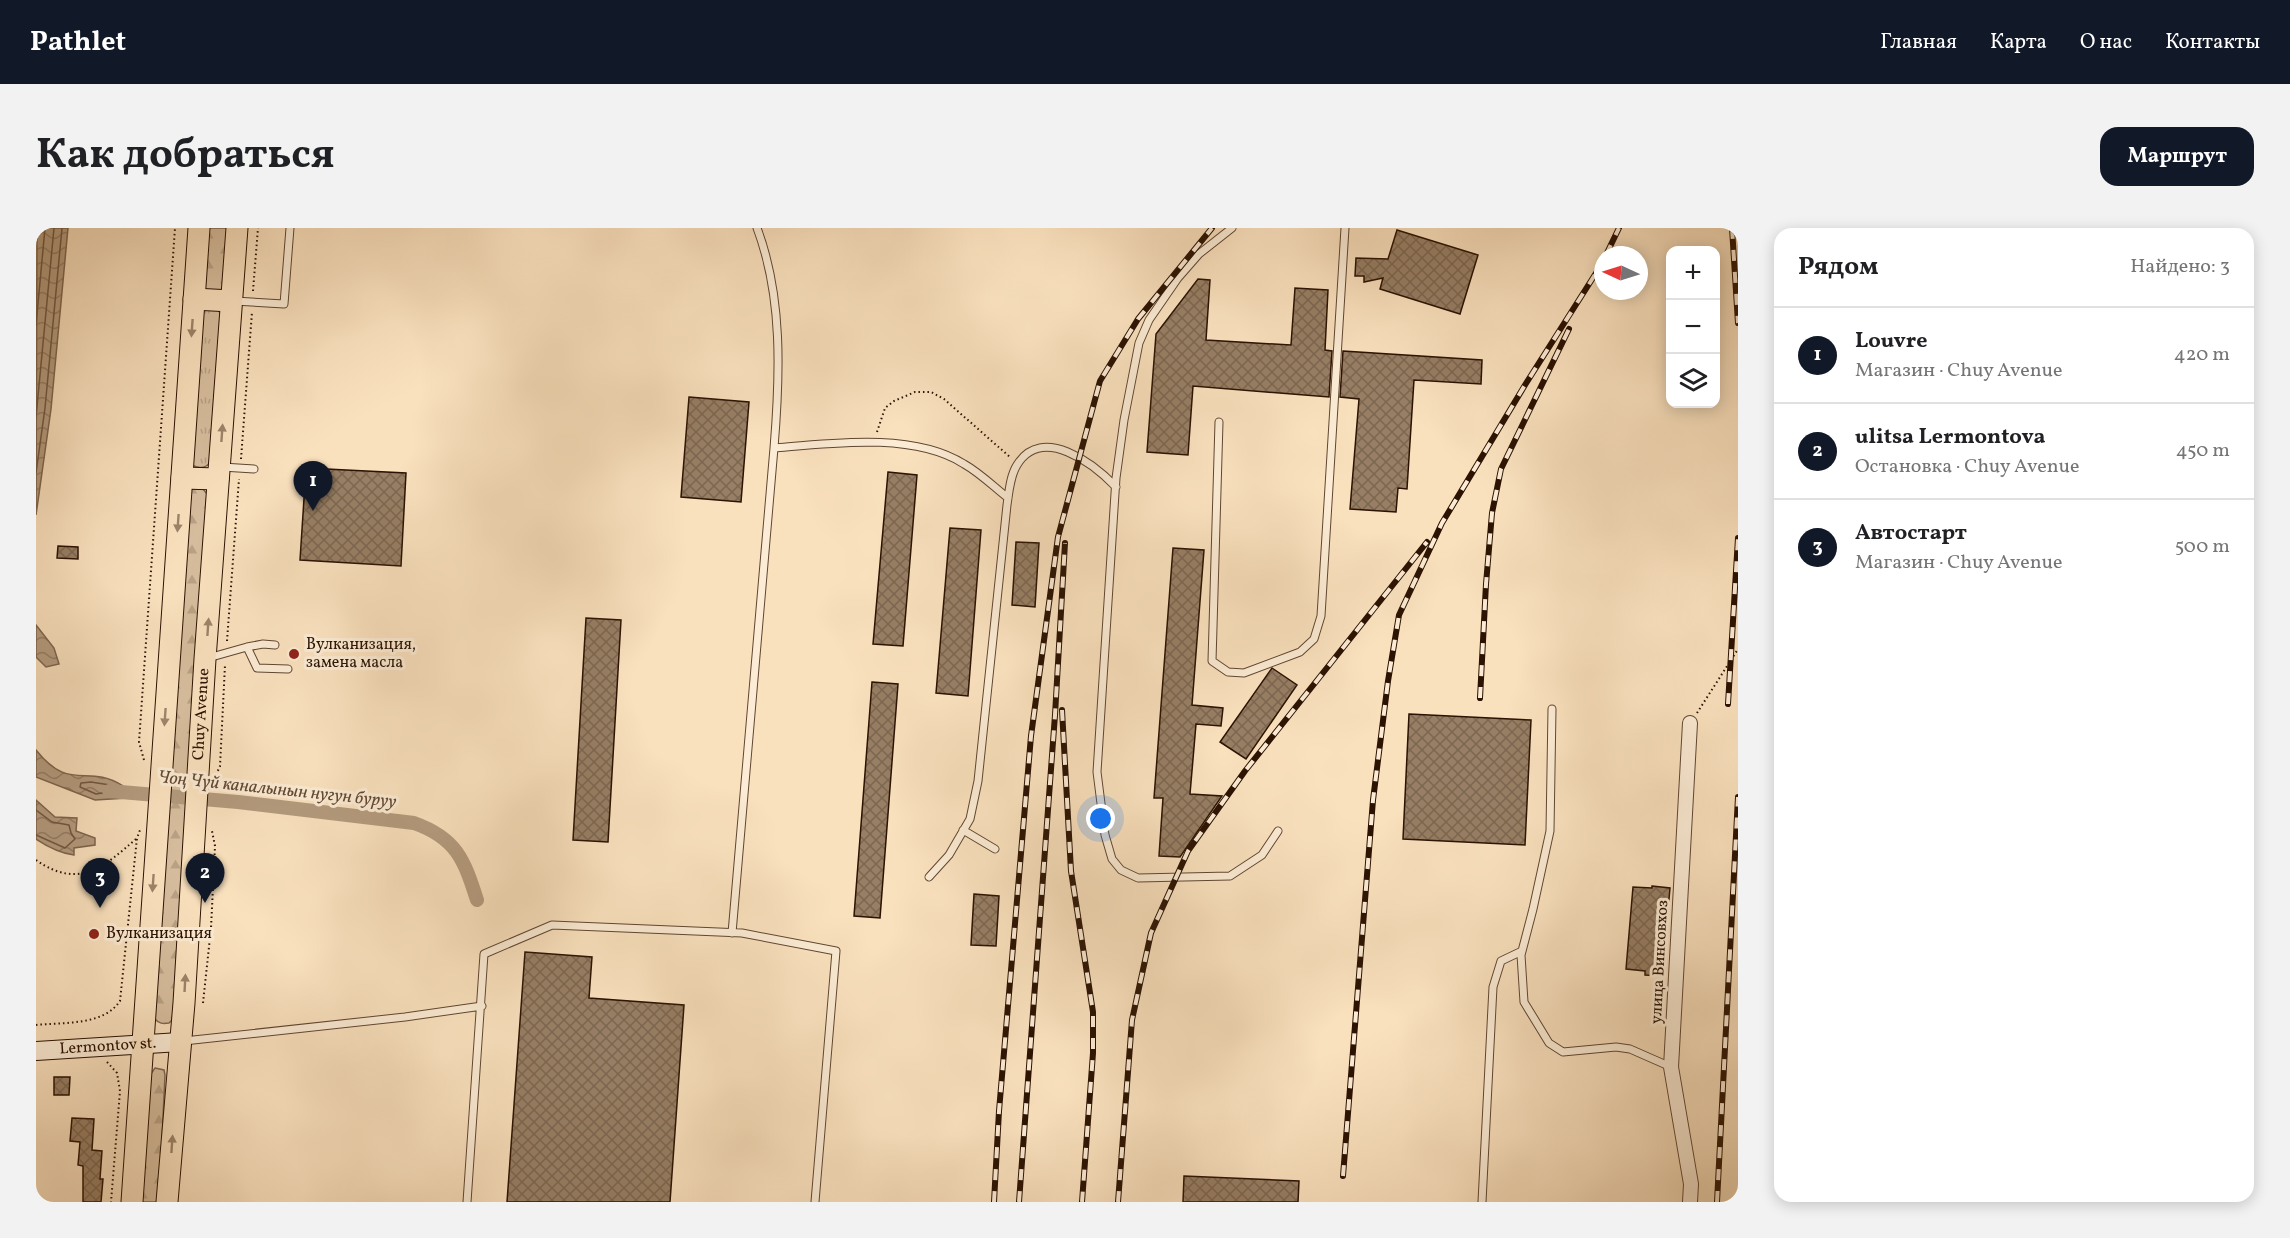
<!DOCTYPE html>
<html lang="ru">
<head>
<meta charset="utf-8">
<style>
  :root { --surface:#fff; --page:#f2f2f2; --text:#202124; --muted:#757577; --line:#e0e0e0; --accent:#111827 }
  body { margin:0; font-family:Vollkorn,serif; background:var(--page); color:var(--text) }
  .controls { position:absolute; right:18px; top:18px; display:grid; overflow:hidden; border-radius:12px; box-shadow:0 3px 15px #0003 }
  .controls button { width:54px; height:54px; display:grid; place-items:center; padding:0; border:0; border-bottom:2px solid var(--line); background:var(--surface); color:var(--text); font:30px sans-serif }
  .compass { position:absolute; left:1558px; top:18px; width:54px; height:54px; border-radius:50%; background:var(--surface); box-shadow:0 3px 15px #0003; rotate:274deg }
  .you { position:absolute; left:1065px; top:591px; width:21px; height:21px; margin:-15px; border:4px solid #fff; border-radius:50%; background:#1a73e8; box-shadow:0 0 0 9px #1a73e833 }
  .badge { display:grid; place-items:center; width:39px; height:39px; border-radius:50%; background:var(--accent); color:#fff; font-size:20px; font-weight:700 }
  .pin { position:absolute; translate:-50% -50px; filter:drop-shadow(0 2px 3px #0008) }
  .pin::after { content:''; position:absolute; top:32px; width:21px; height:18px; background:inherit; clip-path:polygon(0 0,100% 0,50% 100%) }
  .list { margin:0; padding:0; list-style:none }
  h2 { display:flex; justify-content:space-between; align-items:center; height:78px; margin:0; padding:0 24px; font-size:26px }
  h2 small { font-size:20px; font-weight:400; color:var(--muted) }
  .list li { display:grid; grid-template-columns:39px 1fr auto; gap:18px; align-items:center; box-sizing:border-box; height:96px; padding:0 24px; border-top:2px solid var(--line) }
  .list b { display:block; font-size:22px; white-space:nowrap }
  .list p { margin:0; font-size:20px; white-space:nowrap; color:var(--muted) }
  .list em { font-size:20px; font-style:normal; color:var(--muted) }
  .icon { flex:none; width:33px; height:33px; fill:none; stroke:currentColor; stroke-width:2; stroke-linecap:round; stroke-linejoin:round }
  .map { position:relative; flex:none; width:1702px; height:974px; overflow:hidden; border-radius:18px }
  header { display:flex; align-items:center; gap:36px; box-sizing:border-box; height:84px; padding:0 30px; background:var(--accent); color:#fff }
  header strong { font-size:28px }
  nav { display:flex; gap:33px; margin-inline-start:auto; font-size:21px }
  .intro { display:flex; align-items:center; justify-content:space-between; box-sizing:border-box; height:144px; padding:0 36px }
  h1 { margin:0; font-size:42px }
  .button { padding:15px 27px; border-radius:18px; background:var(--accent); color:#fff; font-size:21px; font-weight:700 }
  main { display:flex; gap:36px; padding:0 36px }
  aside { flex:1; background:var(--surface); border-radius:18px; box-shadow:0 3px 15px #0003 }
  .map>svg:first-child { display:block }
  .grass { fill:url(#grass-tufts); stroke:#816850; stroke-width:1.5 }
  .forest { fill:url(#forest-firs); stroke:#816850; stroke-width:1.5 }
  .water { fill:url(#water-waves); stroke:#7d644c; stroke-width:1.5 }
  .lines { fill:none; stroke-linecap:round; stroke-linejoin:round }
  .shore { stroke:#705640; stroke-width:1.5 }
  .canal { stroke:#b49b7e; stroke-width:14 }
  .building { fill:url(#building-cross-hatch); stroke:#2b1202; stroke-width:1.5 }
  .service-casing { stroke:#5f4631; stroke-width:9 }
  .minor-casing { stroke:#5f4631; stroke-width:16 }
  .secondary-casing { stroke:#2b1202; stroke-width:20 }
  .primary-casing { stroke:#2b1202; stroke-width:23 }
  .path { stroke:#2b1202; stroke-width:2; stroke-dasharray:1.5 3; stroke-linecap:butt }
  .service { stroke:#fcecd5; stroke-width:7 }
  .minor { stroke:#fcecd5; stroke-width:14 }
  .secondary { stroke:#fcecd5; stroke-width:18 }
  .primary { stroke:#fae1be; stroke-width:21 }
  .rail-casing { stroke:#2b1202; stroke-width:6 }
  .rail { stroke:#fcecd5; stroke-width:4; stroke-dasharray:11; stroke-linecap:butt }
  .oneway { fill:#9d8469 }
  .poi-dot { fill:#8f2418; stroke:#fcecd5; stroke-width:2 }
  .labels { text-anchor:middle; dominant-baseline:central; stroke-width:6; stroke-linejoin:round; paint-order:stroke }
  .poi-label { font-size:16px; fill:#2b1202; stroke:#fcecd5; text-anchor:start }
  .street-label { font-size:16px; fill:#2b1202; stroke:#fcecd5 }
  .water-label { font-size:18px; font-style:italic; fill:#624934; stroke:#fcecd5 }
</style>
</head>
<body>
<header>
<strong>Pathlet</strong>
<nav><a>Главная</a><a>Карта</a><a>О нас</a><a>Контакты</a></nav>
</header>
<div class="intro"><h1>Как добраться</h1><a class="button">Маршрут</a></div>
<main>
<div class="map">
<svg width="1702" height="974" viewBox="0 0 1702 974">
  <defs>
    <pattern id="grass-tufts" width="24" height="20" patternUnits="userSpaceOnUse" patternTransform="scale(1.5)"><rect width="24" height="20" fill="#d7be9e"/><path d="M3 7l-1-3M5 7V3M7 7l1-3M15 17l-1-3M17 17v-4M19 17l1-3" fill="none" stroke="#b9a286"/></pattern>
    <pattern id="forest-firs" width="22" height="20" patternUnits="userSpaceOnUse" patternTransform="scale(1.5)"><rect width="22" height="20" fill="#d7be9e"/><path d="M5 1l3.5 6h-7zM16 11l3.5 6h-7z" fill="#b9a286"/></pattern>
    <pattern id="water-waves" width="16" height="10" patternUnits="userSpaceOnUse" patternTransform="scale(1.5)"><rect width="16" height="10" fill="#b49b7e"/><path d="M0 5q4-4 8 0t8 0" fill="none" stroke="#937d65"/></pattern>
    <pattern id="building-cross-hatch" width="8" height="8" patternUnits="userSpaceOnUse" patternTransform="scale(1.5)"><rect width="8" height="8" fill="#977e64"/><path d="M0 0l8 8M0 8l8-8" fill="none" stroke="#7b6650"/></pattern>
  </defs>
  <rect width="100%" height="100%" fill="#fae1be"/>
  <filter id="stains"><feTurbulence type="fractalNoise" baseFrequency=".00333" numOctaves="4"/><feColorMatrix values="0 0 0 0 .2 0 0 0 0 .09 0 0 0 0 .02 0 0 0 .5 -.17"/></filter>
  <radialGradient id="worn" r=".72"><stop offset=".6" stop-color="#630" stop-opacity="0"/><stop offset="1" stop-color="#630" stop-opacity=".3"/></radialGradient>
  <path class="grass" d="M173,81L182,82L185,86L174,235C169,240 163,241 156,237L167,83Z"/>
  <path class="forest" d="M171,0H192L187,60L182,65L171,64L168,60Z
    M156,260L167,261L171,266L137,791L133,795C127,796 123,796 118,790L152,264Z
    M119,840L128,842L129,847L123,974H106L114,847Z"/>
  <path class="water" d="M1,0H32L15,181L0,287Z
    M0,397L18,420L23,436L10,439L0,429Z
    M0,522C34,565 51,535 87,558L91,570L59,572L0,549Z
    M0,572L19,589L41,590L40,603L59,610V617L38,620V627C24,625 12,619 0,611Z"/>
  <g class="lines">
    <path class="shore" d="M0,97L9,0
      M0,189L18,0
      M0,245L9,180L26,0
      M55,554L74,557L79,563L60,566L44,559L45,555Z
      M0,582L16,594L33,597L35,605L39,611L29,620L0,607"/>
    <path class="canal" d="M73,563L202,574L378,595C420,610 428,631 441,672"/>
  </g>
  <path class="building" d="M1361,2L1442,27L1424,86L1344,61L1347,50L1328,54V48H1319L1320,30L1352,31Z
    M1162,51L1174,52L1170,112L1255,117L1259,60L1292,62L1289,122L1296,123L1293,169L1157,158L1152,227L1111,224L1120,106Z
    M1307,123L1446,132L1445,156L1378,152L1371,261L1362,260L1360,284L1314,281L1323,171L1304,169Z
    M653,169L713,174L705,274L645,269Z
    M270,240L370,245L365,338L264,332Z
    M852,244L881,247L867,418L837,416Z
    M914,300L945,302L932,468L900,465Z
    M980,314L1003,315L999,379L976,377Z
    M22,318L42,319V331L21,330Z
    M1137,320L1168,322L1156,477L1187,480L1185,498L1160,496L1154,566L1186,568L1144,629L1123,628L1127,570H1118Z
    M550,390L585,392L572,614L537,612Z
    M1236,440L1261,457L1210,531L1184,514Z
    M836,454L862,456L844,690L818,688Z
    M1373,486L1495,492L1489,617L1367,611Z
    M1616,658L1634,660L1626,748L1609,747V743L1590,741L1597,659L1616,660Z
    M938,666L963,668L960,718L935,717Z
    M489,724L556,729L553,770L648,777L634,974H471Z
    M18,849H34L33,867H18Z
    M36,890L58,891L56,922L66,923L64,951H67L65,974H47V938L42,937L44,914L34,913Z
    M1148,948L1263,953L1262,974H1147Z"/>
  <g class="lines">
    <defs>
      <path id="service" d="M721,0C747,69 744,147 738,220C795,215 878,204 928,236C944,245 958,259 972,270
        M1196,0L1163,26L1142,50L1113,92L1103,115L1088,192L1080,250L1061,544L1069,607L1076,631L1085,642L1102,650L1194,648L1226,627L1242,603
        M198,73L248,76L254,0
        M1183,194L1176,433L1192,444L1208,445L1264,424L1278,411L1285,388L1309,0
        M186,239L218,241
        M211,419L227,416L239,417
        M172,430L211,419L221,440L252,441
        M1516,481L1514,603L1497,681L1485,727L1488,774L1513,815L1527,824L1580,819L1594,821L1635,839
        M927,602L959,621
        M893,649L913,627L934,591L942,553L971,277C973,264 974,248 981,237C1006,196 1058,236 1080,259
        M696,705L738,220
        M148,813L369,789L446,778
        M431,974L448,726L516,697L706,705L800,723L779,974
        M1446,974L1457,759L1465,733L1486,723"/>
      <path id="minor" d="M1654,974L1655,956L1635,839L1654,495"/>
      <g id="secondary">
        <path id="s1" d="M0,823L144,814"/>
      </g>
      <g id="primary">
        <path d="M158,71L195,73"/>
        <path d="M146,250L182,251"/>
        <path d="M96,974L163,0"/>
        <path id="s2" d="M131,974L148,775L169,431L201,0"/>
      </g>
    </defs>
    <use href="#service" class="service-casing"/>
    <use href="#minor" class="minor-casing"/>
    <use href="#secondary" class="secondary-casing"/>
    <use href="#primary" class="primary-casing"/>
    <path class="path" d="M217,63L222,0
      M841,204L849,180L858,173L879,164H895L908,171L975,230
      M205,231L216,84
      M191,413L203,251
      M1661,485L1702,421
      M108,532L103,514L139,0
      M180,547L184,538L189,437
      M0,632C43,662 68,639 101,610
      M167,775L175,700L179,618L176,603
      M0,797C28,794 67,798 84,773L101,610L104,602
      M71,834L81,845L84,863L75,974"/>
    <use href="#service" class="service"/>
    <use href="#minor" class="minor"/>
    <use href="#secondary" class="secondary"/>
    <use href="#primary" class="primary"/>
    <defs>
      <path id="rail" d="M1696,0L1702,95
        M1570,27L1583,0
        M1444,470L1450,356L1456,285L1465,241L1533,101
        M1692,476L1702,310
        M1026,482L1035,643L1057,784V825L1046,974
        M1307,948L1337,572L1352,453L1363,387L1406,295L1489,157L1567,34
        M958,974L963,883L995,508L1022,309L1064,153L1102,91L1176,0
        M983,974L1019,487L1029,315
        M1082,974L1096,792L1115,705L1152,623L1209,543L1391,314
        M1681,974L1702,569"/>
    </defs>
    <use href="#rail" class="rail-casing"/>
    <use href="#rail" class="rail"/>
  </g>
  <defs><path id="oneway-solid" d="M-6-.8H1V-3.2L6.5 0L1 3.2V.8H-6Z" transform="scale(1.5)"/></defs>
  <g class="oneway">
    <use href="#oneway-solid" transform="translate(156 100) rotate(94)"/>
    <use href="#oneway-solid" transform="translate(186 205) rotate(-86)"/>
    <use href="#oneway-solid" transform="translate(142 295) rotate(94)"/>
    <use href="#oneway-solid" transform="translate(172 399) rotate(-86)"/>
    <use href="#oneway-solid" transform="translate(129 489) rotate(94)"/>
    <use href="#oneway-solid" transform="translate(117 655) rotate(94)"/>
    <use href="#oneway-solid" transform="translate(149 755) rotate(-87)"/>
    <use href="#oneway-solid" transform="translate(136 916) rotate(-86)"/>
  </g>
  <g class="poi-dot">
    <circle cx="258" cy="426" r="6"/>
    <circle cx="58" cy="706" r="6"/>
  </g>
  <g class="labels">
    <g class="poi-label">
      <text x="270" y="417">Вулканизация,<tspan x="270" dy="18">замена масла</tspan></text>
      <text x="70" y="706">Вулканизация</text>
    </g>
    <g class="street-label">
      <text stroke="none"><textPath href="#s2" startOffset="489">Chuy Avenue</textPath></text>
      <text transform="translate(1624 734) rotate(-87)">улица Винсовхоз</text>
      <text stroke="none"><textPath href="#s1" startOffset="72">Lermontov st.</textPath></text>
    </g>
    <g class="water-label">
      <text transform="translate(241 562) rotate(6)">Чоң Чүй каналынын нугун буруу</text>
    </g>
  </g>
  <rect width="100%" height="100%" filter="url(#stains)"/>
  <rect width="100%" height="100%" fill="url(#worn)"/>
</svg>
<div class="controls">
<button>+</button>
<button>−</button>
<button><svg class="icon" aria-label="layers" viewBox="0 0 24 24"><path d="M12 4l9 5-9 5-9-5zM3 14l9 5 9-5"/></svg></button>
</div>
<svg class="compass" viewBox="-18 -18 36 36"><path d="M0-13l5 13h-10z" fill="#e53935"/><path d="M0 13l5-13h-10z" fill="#757577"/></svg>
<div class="you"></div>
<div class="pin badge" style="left:277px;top:283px">1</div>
<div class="pin badge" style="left:169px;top:675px">2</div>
<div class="pin badge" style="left:64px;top:680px">3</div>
</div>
<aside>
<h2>Рядом<small>Найдено: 3</small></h2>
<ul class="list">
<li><span class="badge">1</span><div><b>Louvre</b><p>Магазин · Chuy Avenue</p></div><em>420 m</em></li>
<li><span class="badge">2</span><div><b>ulitsa Lermontova</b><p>Остановка · Chuy Avenue</p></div><em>450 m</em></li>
<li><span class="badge">3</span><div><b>Автостарт</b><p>Магазин · Chuy Avenue</p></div><em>500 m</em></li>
</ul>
</aside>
</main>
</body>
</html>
